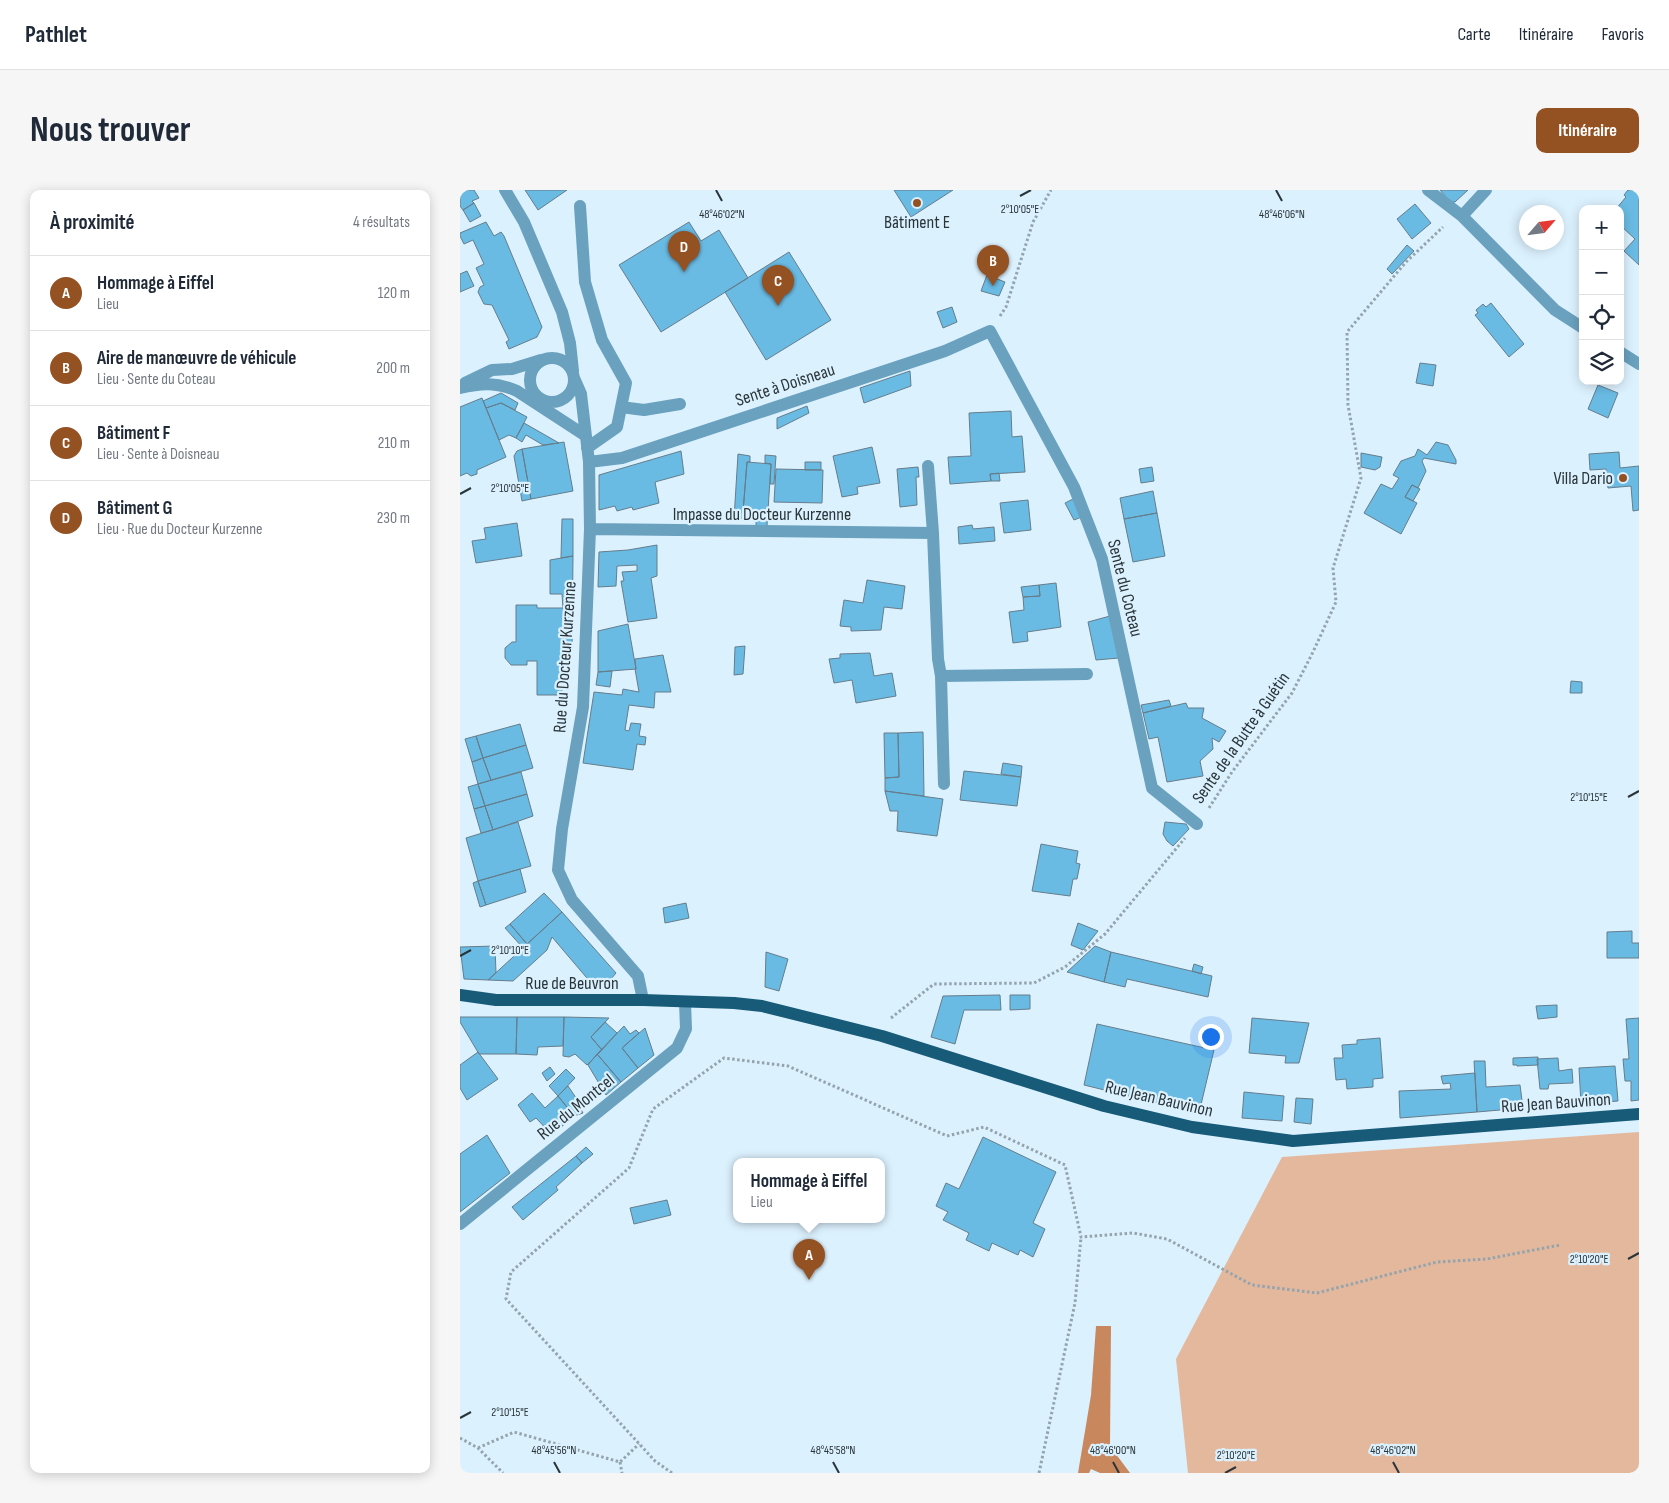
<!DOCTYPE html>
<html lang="fr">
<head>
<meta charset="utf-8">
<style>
  :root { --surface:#fff; --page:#f6f6f7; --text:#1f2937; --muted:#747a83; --line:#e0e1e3; --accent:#945122 }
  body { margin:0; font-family:"Sofia Sans Condensed",sans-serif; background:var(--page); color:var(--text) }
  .controls { position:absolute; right:15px; top:15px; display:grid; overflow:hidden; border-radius:10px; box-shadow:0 2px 12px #0003 }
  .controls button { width:45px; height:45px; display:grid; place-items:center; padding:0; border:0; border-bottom:1px solid var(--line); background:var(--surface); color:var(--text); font:25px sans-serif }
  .compass { position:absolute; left:1059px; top:15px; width:45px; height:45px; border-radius:50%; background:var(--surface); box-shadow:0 2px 12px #0003; rotate:62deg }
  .you { position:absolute; left:750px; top:846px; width:18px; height:18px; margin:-12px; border:4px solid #fff; border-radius:50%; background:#1a73e8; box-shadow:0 0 0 8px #1a73e833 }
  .badge { display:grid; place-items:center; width:32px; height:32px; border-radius:50%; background:var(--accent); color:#fff; font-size:16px; font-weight:700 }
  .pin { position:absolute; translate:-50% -41px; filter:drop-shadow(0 1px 2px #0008) }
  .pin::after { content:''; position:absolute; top:26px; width:18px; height:15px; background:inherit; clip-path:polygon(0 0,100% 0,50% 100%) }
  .popup { position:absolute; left:273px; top:968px; width:152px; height:65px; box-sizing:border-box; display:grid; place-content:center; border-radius:10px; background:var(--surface); filter:drop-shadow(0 1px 4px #0005); font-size:16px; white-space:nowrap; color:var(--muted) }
  .popup b { font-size:19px; color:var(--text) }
  .popup::after { content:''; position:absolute; left:50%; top:100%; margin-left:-10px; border:10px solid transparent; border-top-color:var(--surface) }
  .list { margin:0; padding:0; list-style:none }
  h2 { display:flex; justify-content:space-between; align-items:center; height:65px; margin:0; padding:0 20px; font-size:21px }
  h2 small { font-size:16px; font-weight:400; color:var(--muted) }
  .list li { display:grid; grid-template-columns:32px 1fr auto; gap:15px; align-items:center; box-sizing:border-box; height:75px; padding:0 20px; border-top:1px solid var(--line) }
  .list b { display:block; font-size:19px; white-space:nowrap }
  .list p { margin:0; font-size:16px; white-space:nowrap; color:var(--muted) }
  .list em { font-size:16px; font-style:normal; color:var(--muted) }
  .icon { flex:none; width:28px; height:28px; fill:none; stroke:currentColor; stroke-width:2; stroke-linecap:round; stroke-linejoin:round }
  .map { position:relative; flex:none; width:1179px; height:1283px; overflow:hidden; border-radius:10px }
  header { display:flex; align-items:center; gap:30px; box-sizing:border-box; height:70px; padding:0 25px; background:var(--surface); border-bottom:1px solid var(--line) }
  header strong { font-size:24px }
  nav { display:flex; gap:28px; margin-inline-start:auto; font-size:18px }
  .intro { display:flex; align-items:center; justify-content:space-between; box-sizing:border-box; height:120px; padding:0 30px }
  h1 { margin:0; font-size:35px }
  .button { padding:12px 22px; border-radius:10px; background:var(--accent); color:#fff; font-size:18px; font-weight:700 }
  main { display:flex; gap:30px; padding:0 30px }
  aside { flex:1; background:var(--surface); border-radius:10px; box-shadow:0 2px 12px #0003 }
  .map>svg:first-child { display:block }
  .green { fill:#e4b89d }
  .water { fill:#c9875e }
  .building { fill:#6abbe4; stroke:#657d8b }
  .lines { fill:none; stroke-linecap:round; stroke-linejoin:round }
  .path { stroke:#93a4ad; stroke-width:3; stroke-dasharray:2.5 2.5; stroke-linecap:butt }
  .minor { stroke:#6aa1be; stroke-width:12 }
  .major { stroke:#175b79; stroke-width:12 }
  .ticks { fill:none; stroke:#2a353a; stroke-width:2 }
  .poi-dot { fill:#945122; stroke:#dcf1fe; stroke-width:2 }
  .labels { text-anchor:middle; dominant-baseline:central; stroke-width:4.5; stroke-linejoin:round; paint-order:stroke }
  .poi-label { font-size:18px; fill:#2a353a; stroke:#dcf1fe }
  .street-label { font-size:18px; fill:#2a353a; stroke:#dcf1fe }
  .ticks-label { font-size:12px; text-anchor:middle; fill:#2a353a; stroke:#dcf1fe; stroke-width:4.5; stroke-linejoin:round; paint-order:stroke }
</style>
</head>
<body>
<header>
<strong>Pathlet</strong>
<nav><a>Carte</a><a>Itinéraire</a><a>Favoris</a></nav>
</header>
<div class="intro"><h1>Nous trouver</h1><a class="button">Itinéraire</a></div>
<main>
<aside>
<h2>À proximité<small>4 résultats</small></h2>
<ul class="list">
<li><span class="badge">A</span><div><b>Hommage à Eiffel</b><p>Lieu</p></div><em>120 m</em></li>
<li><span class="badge">B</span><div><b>Aire de manœuvre de véhicule</b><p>Lieu · Sente du Coteau</p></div><em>200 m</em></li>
<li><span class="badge">C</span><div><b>Bâtiment F</b><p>Lieu · Sente à Doisneau</p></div><em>210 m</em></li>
<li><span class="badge">D</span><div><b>Bâtiment G</b><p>Lieu · Rue du Docteur Kurzenne</p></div><em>230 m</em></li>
</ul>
</aside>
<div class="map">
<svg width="1179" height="1283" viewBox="0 0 1179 1283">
  <rect width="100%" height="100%" fill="#dcf1fe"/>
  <path class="green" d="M1179,942V1283H728L716,1169L822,967Z"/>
  <path class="water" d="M636,1136H651L650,1256L670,1283H640L631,1279L629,1283H618L631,1205Z"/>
  <path class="building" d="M0,0H14L19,8L12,11L14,13L3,20L0,16Z
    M65,0H107L78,20Z
    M434,0H493L451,27Z
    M980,0H1008L995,12H990Z
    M1168,0H1179V75L1164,61L1175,49L1160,35V19H1156L1166,7L1164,5Z
    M14,13L21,26L10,32L3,20Z
    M955,14L971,33L952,49L937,29Z
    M26,32L34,46L41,42L44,46L82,137L77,147L49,159L46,152L49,150L32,115L24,114L18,102L20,97L24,95L16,78L24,74L13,50L4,54L0,46V43Z
    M229,32L241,51L259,40L288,88L201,142L159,75Z
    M947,55L954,61L932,84L927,79Z
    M329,62L371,130L306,170L265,102Z
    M7,81L14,96L0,102V84Z
    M527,85L545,92L539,106L521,101Z
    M1031,113L1064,154L1049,167L1015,125L1018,123L1016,120L1023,114L1026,117Z
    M492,117L497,132L483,138L477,122Z
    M960,173L976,175L973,196L956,193Z
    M450,181L451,196L404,213L400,198Z
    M1138,195L1158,203L1148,228L1128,219Z
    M41,203L58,213L55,220L41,213L26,218L23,211Z
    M22,208L46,267L17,280V284L11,286L7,283L0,286V217Z
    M41,213L67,227L56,248L49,245L39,250L26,218Z
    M347,216L349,223L317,239V228Z
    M551,221L552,247L562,246L565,282L530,284L531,291L490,294L488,267L511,266L509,223Z
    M64,233L99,253L83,255L66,245L62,252L56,248Z
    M104,252L113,301L71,309L62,259Z
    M976,252L988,255L996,270V274L964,268L962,271L966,281L958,298L952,295L945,307L957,313L941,344L904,323L921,294L932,299L939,288L933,285L941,271L955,266L958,259L967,265Z
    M412,257L420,293L397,297L398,304L382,307L373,266Z
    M62,259L71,309L62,311L54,266L57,261Z
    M221,261L224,284L195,292L199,313L173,320L172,317L157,321L155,316L139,320V285Z
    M1159,262L1160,278L1179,276V320L1173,321L1171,296L1148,298L1146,279L1130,280L1129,264Z
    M901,263L922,267L920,277L915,280L901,277Z
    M278,264L290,266V272H287L283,322H280L279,328L274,329Z
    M305,265L316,266L314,294H310L311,274L305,273Z
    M287,272L311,274L307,336H296V329L279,328L280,322H283Z
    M345,272H361V280H345Z
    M458,277L459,287H456L457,315L440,317L437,279Z
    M692,277L694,291L681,293L679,279Z
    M316,279L363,280L362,313L314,312Z
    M539,283L540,291H531L530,284Z
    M952,295L960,299L953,311L945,307Z
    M693,301L697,323L664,329L660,308Z
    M615,308L624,326L614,330L605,313Z
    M568,310L571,340L544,343L540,313Z
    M697,323L705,366L673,372L664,329Z
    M102,329H113V366L101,368Z
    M57,333L62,366L16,373L12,351L26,349L24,338Z
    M512,335L513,339L534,337L535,351L499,354L498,337Z
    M197,355V386L191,388L197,428L168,432L161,391H164L162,382L177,381V375L157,376L156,396L138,397L139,362L168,360Z
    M113,366L112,460L102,459V505H77V471H67V475H51L45,468V458L52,452H56V415H77V418H103L102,404H90V370Z
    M407,390L445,396L442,419L424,417L421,440L391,441V437L380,436L384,410L403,413Z
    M596,393L601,437L567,442L568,451L553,453L549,422L564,420L563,407L580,406L579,395Z
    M579,395L580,406L563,407L561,397Z
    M650,426L659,468L636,470L628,432Z
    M168,434L176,479L138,482V441Z
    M285,456L283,484L274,485L275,457Z
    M410,463L414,486L432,483L436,506L396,513L392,490L374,493L369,469L380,468V464Z
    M203,465L211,502H195L194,518L169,515L165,540L169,541L171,533L181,534L179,546L186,547L185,555L177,554L173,580L123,573L134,502L162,505L163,499L179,502L175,479H176L175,469Z
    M152,481L150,497L136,495L138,482Z
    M1111,491L1122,492V503H1110Z
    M709,510L711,516L683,523L681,515Z
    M726,513L728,518H744L742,528L766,541L759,552L752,548L753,559L740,571L743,586L707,592L698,547L689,549L683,523Z
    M60,534L66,555L23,568L16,546Z
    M463,542L464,606L425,601V588L439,587L438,543Z
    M424,543H438L439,587L425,588Z
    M16,546L23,568L12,572L5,549Z
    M66,555L73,578L31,590L23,568Z
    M23,568L31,590L18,594L12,572Z
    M543,573L562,576L561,587L541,584Z
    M504,581L561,587L557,616L500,610Z
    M61,582L67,604L25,616L18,594Z
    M18,594L25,616L14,619L8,597Z
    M425,601L483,609L477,646L437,641L438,621H430Z
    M67,604L73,626L33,640L25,616Z
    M25,616L33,640L21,643L14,619Z
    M58,632L71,676L18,691L6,648Z
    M705,632L726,634L729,639L713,656L707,651L703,644Z
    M581,654L618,661L616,673L620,674L617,689H613L610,706L572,701Z
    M60,679L66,702L26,715L18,691Z
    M18,691L26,715L20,717L13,693Z
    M84,703L102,722L67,754L50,734Z
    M226,713L229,728L205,733L203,718Z
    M102,722L156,783L146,795L132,794L92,747L87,760L53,791L28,790Z
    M618,733L638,741L623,760L611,755Z
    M50,734L67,754L63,758L45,738Z
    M1172,741V753H1179V768H1147V742Z
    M35,756L36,783L28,790L4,789L0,757Z
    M635,756L651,762L644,792L607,782Z
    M306,762L328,769L319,801L305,797Z
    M651,762L752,786L748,807L667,789L665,797L644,792Z
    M734,774L743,777L741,784L732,781Z
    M540,805L541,820H504L495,854L471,847L483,806Z
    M550,805H570V819L550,820Z
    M1097,815V827L1078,829L1076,816Z
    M0,827H57L56,864H19L0,832Z
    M57,827H104L103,856L78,857L77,865L56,864Z
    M104,827L149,828L131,847L142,860L127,875L115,864L109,867L103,866Z
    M792,828L849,833L839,873H825L826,866L789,863Z
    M1179,828V910L1171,911V891H1165L1163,869H1169L1166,829Z
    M145,832L157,843L142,860L131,847Z
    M637,834L754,860L739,923L624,895Z
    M164,836L170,844L176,840L179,843L162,858L178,878L161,892L137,864Z
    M185,838L194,865L178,878L162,858Z
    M920,848L923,888L913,889V897L887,899L886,889L876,890L874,868H883L882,855L897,854V850Z
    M18,862L38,889L7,910L0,898V875Z
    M137,864L161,892L146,905L128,875Z
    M1078,867V875L1057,876V875H1053V868Z
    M1098,868L1099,881L1112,879L1113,893L1089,894L1088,899H1080L1077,869Z
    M1014,871H1025L1026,897L1060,895L1063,918L1017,922Z
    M1155,876L1158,911L1121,914L1119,878Z
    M90,877L95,884L87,891L82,883Z
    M106,879L115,888L98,906L89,896Z
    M1015,883L1017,922L940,928L939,901L991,899L990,893L983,894L981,886Z
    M108,896L121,915L119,916L123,923L114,926L98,906Z
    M784,902L824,906L822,931L782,928Z
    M72,903L85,918L98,906L114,926L92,945L76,928L70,932L58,915Z
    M836,908L853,909L851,934L834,932Z
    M27,945L50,983L0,1022V964Z
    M523,947L596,982L573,1033L585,1039L573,1067L560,1060L558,1065L532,1053L529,1061L506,1050L509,1043L483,1030L488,1022L476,1016L486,993L499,999Z
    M126,957L133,964L122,973L116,966Z
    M116,966L122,973L96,997L98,1000L63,1030L52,1017Z
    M207,1010L211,1025L174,1034L170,1018Z"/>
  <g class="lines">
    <path class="path" d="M540,126L546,117L573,32L591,0
      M749,618L772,582L832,503L853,462L876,412L873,378L901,288L888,215L887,142L946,72L983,37
      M431,828L474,794L574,793L605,777L645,744L725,648
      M0,1248L18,1258L43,1283
      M18,1258L54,1242L160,1272L179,1254
      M160,1272L162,1283
      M212,1283L195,1271L46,1109L51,1082L169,978L193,919L264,868L328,876L487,946L524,937L605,975L621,1047L673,1043L707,1049L792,1095L857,1103L977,1072L1027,1069L1100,1055
      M579,1283L615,1113L621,1047"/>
    <path class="minor" d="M45,0L64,32L102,122L110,153L113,181
      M968,0L1002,26L1095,120L1123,138
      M120,16L125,92L142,150L166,193L157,237L127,258
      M1002,26L1026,0
      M1160,162L1179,174
      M70 190a22 22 0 1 1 44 0a22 22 0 1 1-44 0Z
      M114,188L121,204L129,272L130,339L123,517L102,639L98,680L112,710L178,786L183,810
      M5,193L32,180L52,179L81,170
      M0,198C21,193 37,192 57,201L126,246
      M161,217L184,220L220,214
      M129,272L162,268L485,161L530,141L614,297L642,369L692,598L737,634
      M468,276L473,343
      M130,339L473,343L478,469L481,486L484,594
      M481,486L627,484
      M0,1034L217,858L226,839L225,812"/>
    <path class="major" d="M0,805L36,810H183L274,813L302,816L422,846L644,916L732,937L833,951L1179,924"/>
  </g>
  <path class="ticks" d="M256,0L262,11M816,0L822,11M560,6L571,0M0,304L11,298M1168,607L1179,601M0,766L11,760M1168,1069L1179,1063M0,1228L11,1222M94,1272L100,1283M373,1272L379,1283M653,1272L659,1283M933,1272L939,1283M765,1283L776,1277"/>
  <g class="poi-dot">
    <circle cx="457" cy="13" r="5"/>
    <circle cx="1163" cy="288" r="5"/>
  </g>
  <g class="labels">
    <g class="poi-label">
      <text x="457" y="32">Bâtiment E</text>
      <text x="1153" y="288" text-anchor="end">Villa Dario</text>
    </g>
    <g class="street-label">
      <text transform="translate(325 195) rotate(-18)">Sente à Doisneau</text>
      <text x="302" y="324">Impasse du Docteur Kurzenne</text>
      <text transform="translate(665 398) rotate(76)">Sente du Coteau</text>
      <text transform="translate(105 467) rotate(-86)">Rue du Docteur Kurzenne</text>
      <text transform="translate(781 548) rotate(-55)">Sente de la Butte à Guétin</text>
      <text x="112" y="793">Rue de Beuvron</text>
      <text transform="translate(699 909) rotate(13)">Rue Jean Bauvinon</text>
      <text transform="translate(1096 913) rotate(-4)">Rue Jean Bauvinon</text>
      <text transform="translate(116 917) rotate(-39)">Rue du Montcel</text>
    </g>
  </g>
  <g class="ticks-label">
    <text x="560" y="23">2°10'05"E</text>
    <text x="262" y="28">48°46'02"N</text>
    <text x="822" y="28">48°46'06"N</text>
    <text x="50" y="302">2°10'05"E</text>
    <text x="1129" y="611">2°10'15"E</text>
    <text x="50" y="764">2°10'10"E</text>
    <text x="1129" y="1073">2°10'20"E</text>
    <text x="50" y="1226">2°10'15"E</text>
    <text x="94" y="1264">48°45'56"N</text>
    <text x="373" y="1264">48°45'58"N</text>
    <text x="653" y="1264">48°46'00"N</text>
    <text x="933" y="1264">48°46'02"N</text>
    <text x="776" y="1269">2°10'20"E</text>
  </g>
</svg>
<div class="controls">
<button>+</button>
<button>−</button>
<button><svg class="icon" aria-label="locate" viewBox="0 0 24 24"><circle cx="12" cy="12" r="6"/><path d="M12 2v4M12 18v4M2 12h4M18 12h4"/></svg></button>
<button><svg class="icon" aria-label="layers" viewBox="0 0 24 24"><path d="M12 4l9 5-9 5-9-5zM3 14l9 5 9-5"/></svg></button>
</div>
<svg class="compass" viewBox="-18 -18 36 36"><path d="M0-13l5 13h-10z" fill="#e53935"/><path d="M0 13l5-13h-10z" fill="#747a83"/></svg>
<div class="you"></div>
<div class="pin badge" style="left:349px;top:1090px">A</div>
<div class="popup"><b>Hommage à Eiffel</b>Lieu</div>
<div class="pin badge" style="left:533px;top:96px">B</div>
<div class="pin badge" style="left:318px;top:116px">C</div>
<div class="pin badge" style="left:224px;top:82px">D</div>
</div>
</main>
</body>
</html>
